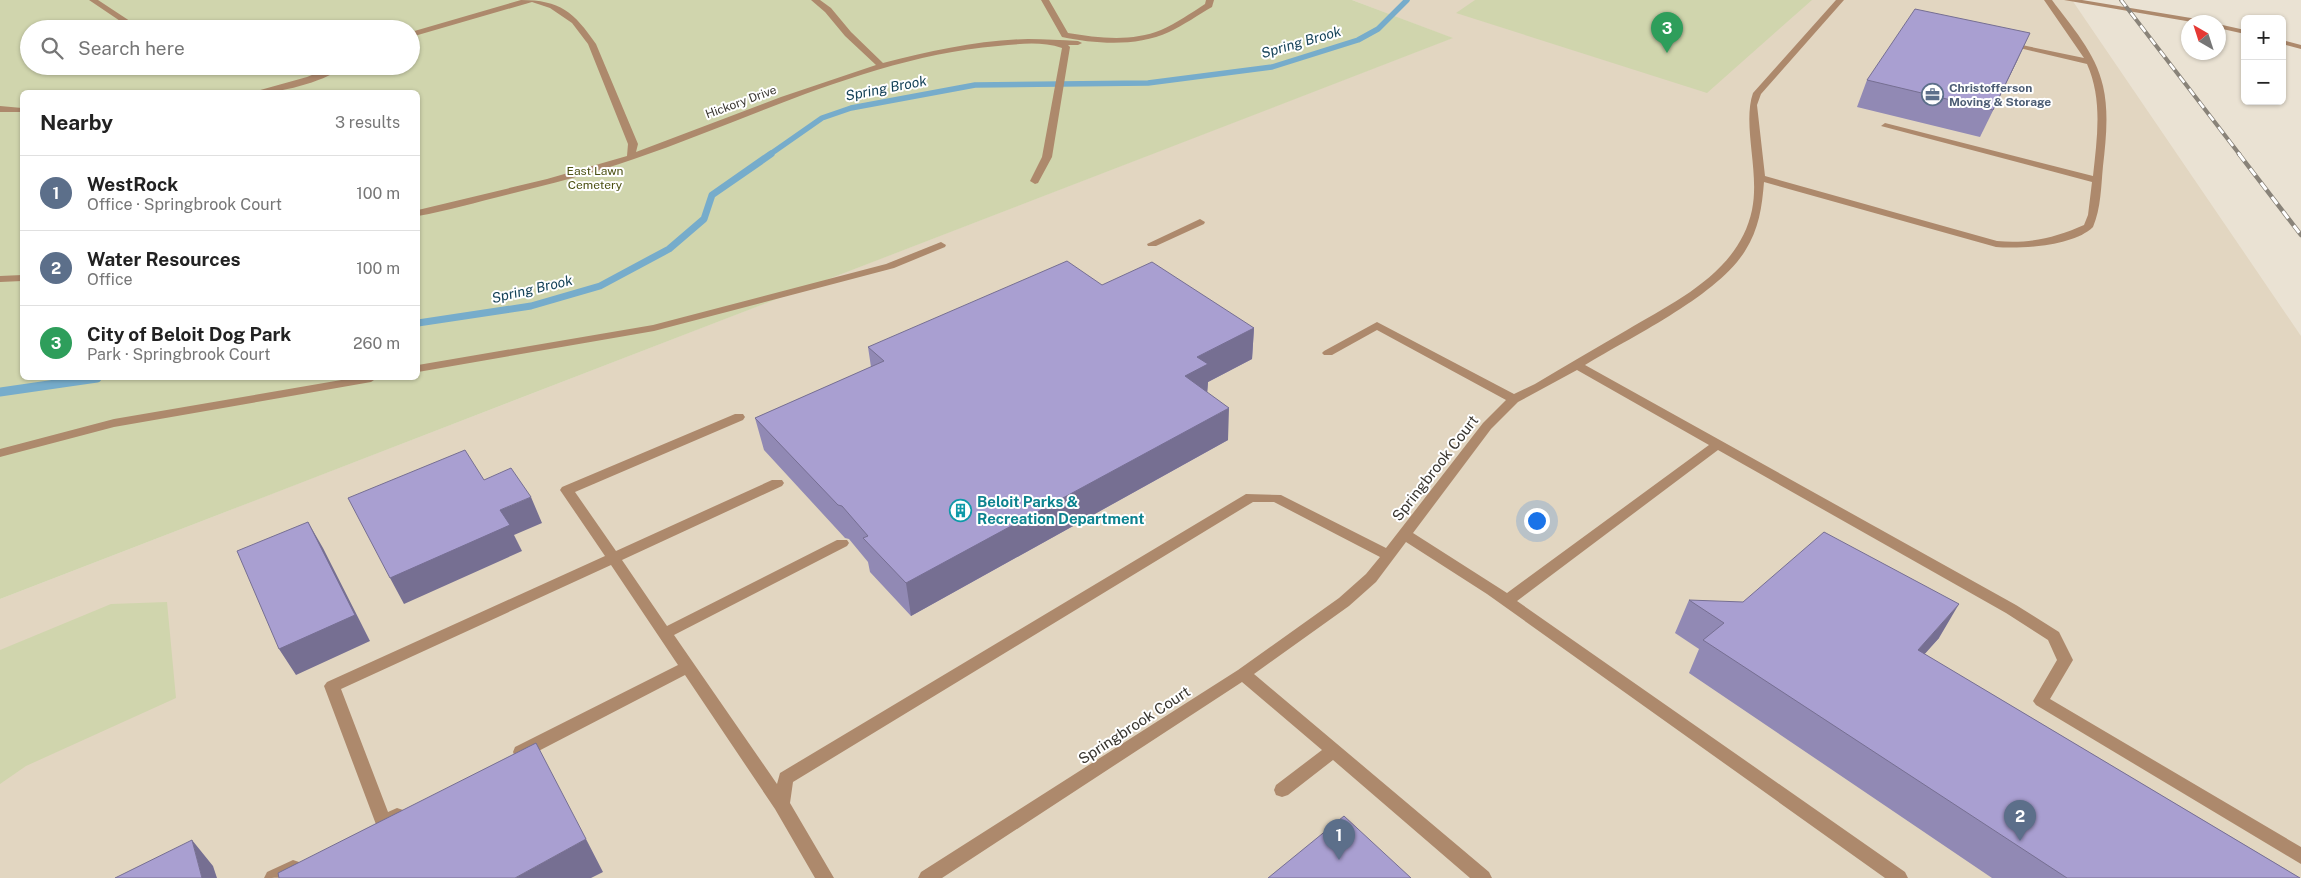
<!DOCTYPE html>
<html lang="en">
<head>
<meta charset="utf-8">
<style>
  :root { --surface:#fff; --page:#f2f2f2; --text:#222; --muted:#767676; --line:#e0e0e0; --accent:#6c5a29 }
  body { margin:0; font-family:"Public Sans",sans-serif; background:var(--page); color:var(--text) }
  .controls { position:absolute; right:15px; top:15px; display:grid; overflow:hidden; border-radius:8px; box-shadow:0 1px 4px #0004 }
  .controls button { width:45px; height:45px; display:grid; place-items:center; padding:0; border:0; border-bottom:1px solid var(--line); background:var(--surface); color:var(--text); font:25px sans-serif }
  .compass { position:absolute; left:2181px; top:15px; width:45px; height:45px; border-radius:50%; background:var(--surface); box-shadow:0 1px 4px #0004; rotate:321deg }
  .you { position:absolute; left:1536px; top:520px; width:18px; height:18px; margin:-12px; border:4px solid #fff; border-radius:50%; background:#1a73e8; box-shadow:0 0 0 8px #1a73e833 }
  .badge { display:grid; place-items:center; width:32px; height:32px; border-radius:50%; background:var(--accent); color:#fff; font-size:16px; font-weight:700 }
  .pin { position:absolute; translate:-50% -41px; filter:drop-shadow(0 1px 2px #0008) }
  .pin::after { content:''; position:absolute; top:26px; width:18px; height:15px; background:inherit; clip-path:polygon(0 0,100% 0,50% 100%) }
  .list { margin:0; padding:0; list-style:none }
  h2 { display:flex; justify-content:space-between; align-items:center; height:65px; margin:0; padding:0 20px; font-size:21px }
  h2 small { font-size:16px; font-weight:400; color:var(--muted) }
  .list li { display:grid; grid-template-columns:32px 1fr auto; gap:15px; align-items:center; box-sizing:border-box; height:75px; padding:0 20px; border-top:1px solid var(--line) }
  .list b { display:block; font-size:19px; white-space:nowrap }
  .list p { margin:0; font-size:16px; white-space:nowrap; color:var(--muted) }
  .list em { font-size:16px; font-style:normal; color:var(--muted) }
  .icon { flex:none; width:28px; height:28px; fill:none; stroke:currentColor; stroke-width:2; stroke-linecap:round; stroke-linejoin:round }
  .map { position:relative; flex:none; width:2301px; height:878px; overflow:hidden }
  .search { position:absolute; background:var(--surface); box-shadow:0 1px 4px #0004; left:20px; top:20px; width:400px; height:55px; display:flex; align-items:center; gap:12px; box-sizing:border-box; padding:0 18px; border-radius:28px; color:var(--muted); font-size:19px }
  .panel { position:absolute; background:var(--surface); box-shadow:0 1px 4px #0004; left:20px; top:90px; width:400px; height:290px; border-radius:8px }
  .map>svg:first-child { display:block }
  .built { fill:#e2d6c1 }
  .green { fill:#d0d5ad; fill-rule:evenodd }
  .lines { fill:none; stroke-linecap:round; stroke-linejoin:round }
  .stream-far2 { stroke:#76accb; stroke-width:5.5 }
  .stream-far1 { stroke:#76accb; stroke-width:7 }
  .stream { stroke:#76accb; stroke-width:9 }
  .minor { fill:#ad896c; fill-rule:evenodd }
  .rail-far1-casing { stroke:#898379; stroke-width:4 }
  .rail-casing { stroke:#898379; stroke-width:4.5 }
  .rail-far1 { stroke:#fff; stroke-width:2.5; stroke-dasharray:8; stroke-linecap:butt }
  .rail { stroke:#fff; stroke-width:3; stroke-dasharray:9; stroke-linecap:butt }
  .wall { fill:#9189b4 }
  .shaded-wall { fill:#766f92 }
  .building { fill:#a99fd1; stroke:#766f92 }
  .labels { text-anchor:middle; dominant-baseline:central; stroke-width:4; stroke-linejoin:round; paint-order:stroke }
  .far-service-label { font-size:12px; font-weight:bold; fill:#4e5e75; stroke:#fff; text-anchor:start }
  .far-street-label { font-size:12px; fill:#393630; stroke:#fff }
  .far-park-label { font-size:12px; fill:#4b5012; stroke:#fff }
  .far-water-label { font-size:14px; font-style:italic; fill:#154258; stroke:#fff }
  .street-label { font-size:15px; fill:#393630; stroke:#fff }
  .culture-label { font-size:15px; font-weight:bold; fill:#0d838f; stroke:#fff; text-anchor:start }
</style>
</head>
<body>
<div class="map">
<svg width="2301" height="878" viewBox="0 0 2301 878">
  <rect width="100%" height="100%" fill="#eae2d3"/>
  <path class="built" d="M1352,0H2072L2301,336V878H0V599L1452,38Z"/>
  <path class="green" d="M0,0H1352L1453,38L0,599ZM29,29H411V66H29ZM22,92H418V378H22Z
    M1475,0H1812L1707,93L1456,13Z
    M167,602L176,698L26,766L0,784V650L111,604Z"/>
  <g class="lines">
    <path class="stream-far2" d="M769,155L822,118L851,108L975,85L1148,83L1272,67L1358,40L1378,29L1407,0"/>
    <path class="stream-far1" d="M418,323L531,306L600,286L669,249L704,219L712,195L771,154"/>
    <path class="stream" d="M0,392L97,378"/>
    <path class="minor" d="M89,0H98L142,29H132Z
      M521,0C560,0 574,12 596,44L638,144L636,152L781,97L876,65L845,36L825,12L811,0H820L831,8L851,32L883,63C931,51 979,40 1028,39C1045,39 1061,40 1078,41L1082,43L1078,45H1068L1070,47L1052,157L1038,183L1035,184L1030,181L1042,157L1062,48C1041,41 1019,44 998,46C870,57 754,118 634,159C592,174 549,184 506,195C477,202 447,211 418,216V210L547,179L627,156L628,144L588,44L572,23L550,8L532,2L411,37V32Z
      M1041,0H1049L1068,33C1098,38 1132,42 1161,30C1177,23 1191,13 1205,4L1206,0H1214L1212,7C1198,15 1184,25 1169,32C1137,47 1096,44 1062,37Z
      M1836,0H1844L1761,94L1757,105L1765,176L1997,241C2028,244 2055,238 2084,225L2088,215L2092,182L1881,126L1885,123L2093,176C2097,138 2103,100 2087,64L2003,44L2007,42L2084,58L2044,0H2052C2071,26 2096,53 2103,86C2109,112 2106,140 2103,166C2101,187 2101,208 2093,227C2074,246 2022,249 1996,247L1764,182C1762,207 1759,229 1745,251C1717,296 1631,337 1585,365L2016,605L2059,632L2073,660L2050,699L2301,847V864L2036,705L2033,701L2057,660L2048,640L2006,613L1718,450L1517,601L1905,872L1908,878H1885L1487,594L1406,542L1376,582L1349,606L1254,674L1489,872L1492,878H1470L1333,760L1288,795L1282,797L1276,795L1274,790L1276,785L1322,750L1242,682L942,878H918L921,872L1238,670L1339,598L1366,574L1380,557L1274,502H1253L793,782L790,803L834,878H815L775,809L685,675L527,757L521,759L515,757L513,752L515,747L678,665L611,565L341,689L388,812L397,808L403,810L405,815C401,824 387,831 377,827L324,686L327,682L605,556L560,490L562,487L735,414H743L745,417L743,420L575,492L616,551L772,480H782L784,483L782,486L622,560L667,626L837,540H847L849,543L847,546L674,635L777,784L780,773L1246,494L1281,495L1386,548L1483,423L1506,400L1377,330L1332,355H1324L1322,353L1324,351L1377,322L1514,394L1535,384C1565,366 1596,348 1627,330C1676,301 1739,272 1752,210C1760,172 1742,125 1753,93ZM1577,370L1709,445L1507,593L1413,533L1491,429L1518,402Z
      M2064,0H2082L2203,20L2207,22H2192Z
      M2218,24L2245,30V34L2218,28Z
      M2282,40L2301,45V49L2282,44Z
      M334,66H345C327,81 276,95 253,92L307,77Z
      M0,106L22,108V112H0Z
      M1200,219L1205,222L1204,224L1156,246H1148L1147,244Z
      M941,242L946,245L945,247L894,268L654,331L418,372V365L653,325L886,264Z
      M22,275V281L0,282V276Z
      M353,378H377L371,382L114,427L0,457V449L114,419Z
      M293,860L299,862L302,868C295,878 277,878 264,878L267,872Z"/>
    <defs>
      <path id="rail-far1" d="M2121,0L2240,155"/>
      <path id="rail" d="M2239,154L2301,235"/>
    </defs>
    <use href="#rail-far1" class="rail-far1-casing"/>
    <use href="#rail" class="rail-casing"/>
    <use href="#rail-far1" class="rail-far1"/>
    <use href="#rail" class="rail"/>
  </g>
  <path class="wall" d="M2018,59L1980,137L1857,107L1867,80Z
    M1102,285L1254,328L1252,359L1208,382L1207,392L1228,440L911,616L870,572L868,562L849,539L845,538L764,450L755,418L871,367L868,347Z
    M1689,600L1939,638L1924,654L2300,878H1992L1689,673L1699,649L1675,633Z"/>
  <path class="shaded-wall" d="M2030,33L2018,59L1980,137L1993,110Z
    M1254,328L1252,359L1208,382L1207,396L1185,376L1197,357Z
    M1229,408L1228,440L911,616L906,583Z
    M531,497L542,523L514,535L522,551L404,604L390,578L500,510Z
    M308,522L323,548L370,641L296,675L279,649Z
    M1959,604L1939,638L1898,684L1918,650Z
    M586,839L603,872L591,878H515Z
    M192,840L213,866L217,878H202Z"/>
  <path class="building" d="M1915,9L2030,33L1993,110L1867,80Z
    M1067,261L1102,285L1152,262L1254,328L1197,357L1208,364L1185,376L1229,408L906,583L863,538L868,536L842,506L838,505L755,418L884,361L868,347Z
    M465,450L484,480L511,468L531,497L500,510L510,525L390,578L348,498Z
    M308,522L355,615L279,649L237,551Z
    M1824,532L1959,604L1918,650L2300,878H2067L1703,640L1724,623L1689,600L1743,602Z
    M536,743L586,839L515,878H279L278,873Z
    M1344,816L1411,878H1268Z
    M192,840L202,878H115Z"/>
  <defs>
    <symbol id="office-ring" viewBox="-11 -11 22 22"><circle r="9.5" fill="#fff" stroke="#5c6f8a" stroke-width="1.5"/><path d="M-6-3h4V-5.5h4V-3h4V5H-6ZM-1-4.5V-3h2v-1.5ZM-6 0V1H6V0Z" fill="#5c6f8a"/></symbol>
    <symbol id="building-ring" viewBox="-11 -11 22 22"><circle r="9.5" fill="#fff" stroke="#0f9aa8" stroke-width="1.5"/><path d="M-4-6H4V6H1V3H-1V6H-4ZM-2.5-4.3h1.7v1.8h-1.7ZM.8-4.3h1.7v1.8H.8ZM-2.5-1h1.7V.8h-1.7ZM.8-1h1.7V.8H.8Z" fill="#0f9aa8"/></symbol>
  </defs>
  <g fill-rule="evenodd">
    <use href="#office-ring" x="1920" y="82" width="25" height="25"/>
    <use href="#building-ring" x="948" y="498" width="25" height="25"/>
  </g>
  <g class="labels">
    <g class="far-service-label">
      <text x="1949" y="88">Christofferson<tspan x="1949" dy="14">Moving &amp; Storage</tspan></text>
    </g>
    <g class="far-street-label">
      <text transform="translate(741 102) rotate(-20)">Hickory Drive</text>
    </g>
    <g class="far-park-label">
      <text x="595" y="171">East Lawn<tspan x="595" dy="14">Cemetery</tspan></text>
    </g>
    <g class="far-water-label">
      <text transform="translate(1301 42) rotate(-16)">Spring Brook</text>
      <text transform="translate(886 88) rotate(-11)">Spring Brook</text>
      <text transform="translate(532 289) rotate(-13)">Spring Brook</text>
    </g>
    <g class="street-label">
      <text transform="translate(1435 468) rotate(-52)">Springbrook Court</text>
      <text transform="translate(1134 725) rotate(-33)">Springbrook Court</text>
    </g>
    <g class="culture-label">
      <text x="977" y="501">Beloit Parks &amp;<tspan x="977" dy="17">Recreation Department</tspan></text>
    </g>
  </g>
</svg>
<div class="controls">
<button>+</button>
<button>−</button>
</div>
<svg class="compass" viewBox="-18 -18 36 36"><path d="M0-13l5 13h-10z" fill="#e53935"/><path d="M0 13l5-13h-10z" fill="#767676"/></svg>
<div class="you"></div>
<div class="pin badge" style="left:1339px;top:860px;background:#5c6f8a">1</div>
<div class="pin badge" style="left:2020px;top:841px;background:#5c6f8a">2</div>
<div class="pin badge" style="left:1667px;top:53px;background:#2e9e5b">3</div>
<div class="search"><svg class="icon" aria-label="search" viewBox="0 0 24 24"><circle cx="10" cy="10" r="6"/><path d="M15 15l6 6"/></svg>Search here</div>
<section class="panel">
<h2>Nearby<small>3 results</small></h2>
<ul class="list">
<li><span class="badge" style="background:#5c6f8a">1</span><div><b>WestRock</b><p>Office · Springbrook Court</p></div><em>100 m</em></li>
<li><span class="badge" style="background:#5c6f8a">2</span><div><b>Water Resources</b><p>Office</p></div><em>100 m</em></li>
<li><span class="badge" style="background:#2e9e5b">3</span><div><b>City of Beloit Dog Park</b><p>Park · Springbrook Court</p></div><em>260 m</em></li>
</ul>
</section>
</div>
</body>
</html>
